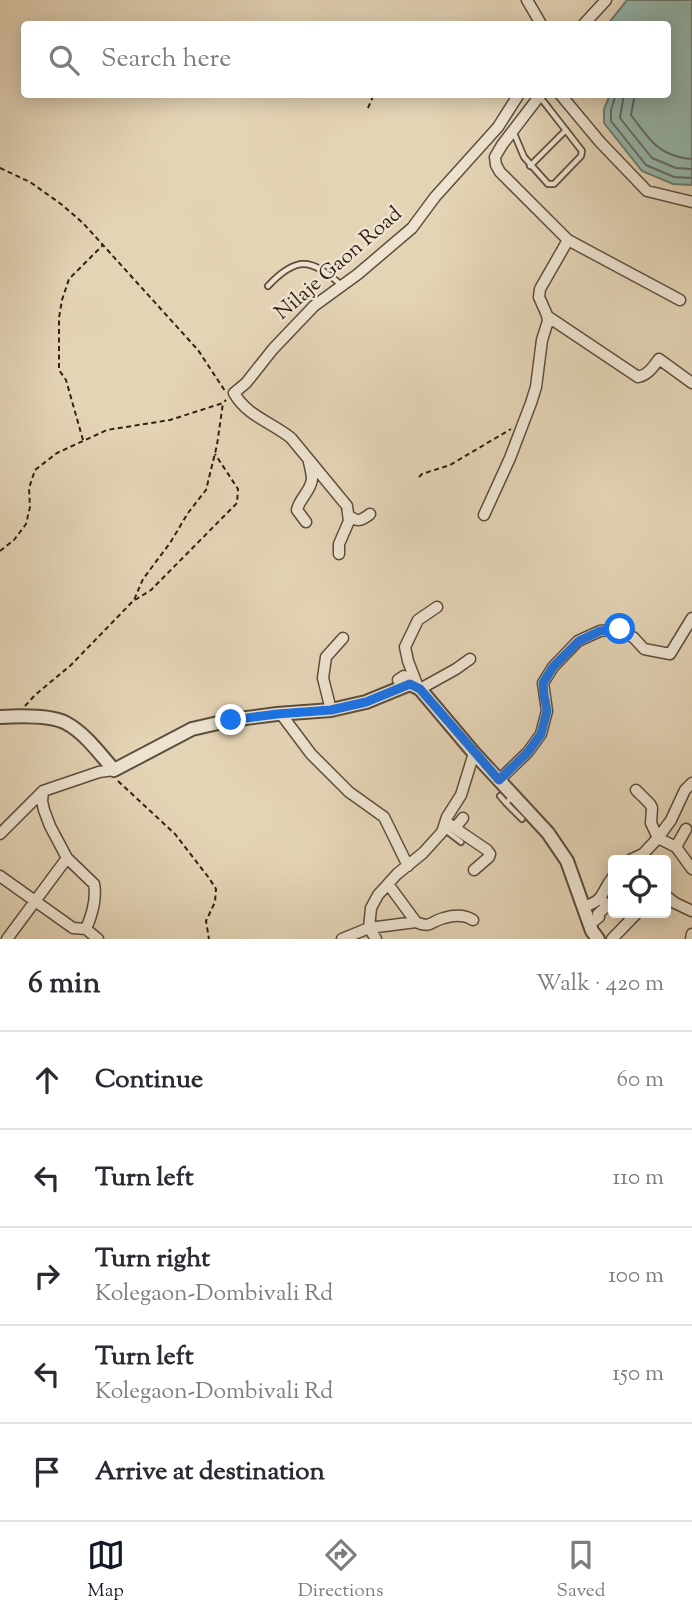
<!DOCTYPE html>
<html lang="en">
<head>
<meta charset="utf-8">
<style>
  :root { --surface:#fff; --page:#f2f2f3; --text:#2b2b33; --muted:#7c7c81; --line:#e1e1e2; --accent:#111827 }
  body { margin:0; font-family:"Sorts Mill Goudy",serif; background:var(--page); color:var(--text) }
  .controls { position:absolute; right:21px; bottom:21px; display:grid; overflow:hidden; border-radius:7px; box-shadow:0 4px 18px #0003 }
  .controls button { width:63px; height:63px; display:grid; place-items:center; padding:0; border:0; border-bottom:2px solid var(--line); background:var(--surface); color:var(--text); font:35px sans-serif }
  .stop { position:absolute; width:21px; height:21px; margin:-16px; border:5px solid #1a73e8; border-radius:50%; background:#fff }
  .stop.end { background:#1a73e8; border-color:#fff; box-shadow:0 2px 7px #0008 }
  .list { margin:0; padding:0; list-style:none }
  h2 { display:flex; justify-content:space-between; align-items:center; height:91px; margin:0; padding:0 28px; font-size:30px }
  h2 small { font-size:23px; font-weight:400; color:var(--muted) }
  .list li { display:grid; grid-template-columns:46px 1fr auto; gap:21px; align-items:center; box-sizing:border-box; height:98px; padding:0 28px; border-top:2px solid var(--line) }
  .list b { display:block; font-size:26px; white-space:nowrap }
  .list p { margin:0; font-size:23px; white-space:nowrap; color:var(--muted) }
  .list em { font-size:23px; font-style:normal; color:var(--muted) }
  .icon { flex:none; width:38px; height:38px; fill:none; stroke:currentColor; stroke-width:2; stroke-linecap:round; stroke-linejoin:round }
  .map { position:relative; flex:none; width:692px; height:939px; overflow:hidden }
  .search { position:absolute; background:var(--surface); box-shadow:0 4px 18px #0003; left:21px; right:21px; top:21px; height:77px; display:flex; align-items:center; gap:18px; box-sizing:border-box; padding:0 24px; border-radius:7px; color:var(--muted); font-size:26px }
  .sheet { height:581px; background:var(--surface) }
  nav { display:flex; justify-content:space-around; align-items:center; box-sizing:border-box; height:98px; border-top:2px solid var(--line); background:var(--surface); font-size:19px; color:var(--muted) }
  nav a { display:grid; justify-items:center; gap:4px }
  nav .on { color:var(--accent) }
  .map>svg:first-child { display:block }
  .water { fill:#95b8ae; stroke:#6d7c71; stroke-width:2 }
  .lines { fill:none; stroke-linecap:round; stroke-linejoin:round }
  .shore { stroke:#646c62; stroke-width:2 }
  .service-casing { stroke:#5e4e3d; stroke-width:8 }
  .minor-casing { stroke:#5e4e3d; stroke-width:13 }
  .tertiary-casing { stroke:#5e4e3d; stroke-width:16 }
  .path { stroke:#322115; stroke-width:2; stroke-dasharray:5 3.5; stroke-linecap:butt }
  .service { stroke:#ede3d0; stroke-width:4.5 }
  .minor { stroke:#ede3d0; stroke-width:10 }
  .tertiary { stroke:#ede3d0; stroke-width:12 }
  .route { stroke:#1a73e8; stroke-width:9 }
  .labels { text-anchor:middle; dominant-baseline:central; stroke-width:5; stroke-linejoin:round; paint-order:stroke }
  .street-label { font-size:21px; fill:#322115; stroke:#ede3d0 }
</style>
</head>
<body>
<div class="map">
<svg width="692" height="939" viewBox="0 0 692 939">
  <rect width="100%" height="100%" fill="#e4d4b6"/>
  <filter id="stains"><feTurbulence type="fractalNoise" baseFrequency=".00286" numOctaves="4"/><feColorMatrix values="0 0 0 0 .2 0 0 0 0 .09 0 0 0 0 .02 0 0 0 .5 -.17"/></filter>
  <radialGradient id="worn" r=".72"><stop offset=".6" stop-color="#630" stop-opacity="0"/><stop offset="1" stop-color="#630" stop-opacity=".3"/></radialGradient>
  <path class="water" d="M627,0H692V185L673,184L642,171L604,123V109L610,95L668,94V24H608Z"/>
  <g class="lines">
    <path class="shore" d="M616,94L611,110V121L646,165L674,177L692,178
      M624,94L620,118L652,158L676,168L692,169
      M635,94L631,115C650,140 658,156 692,159"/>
    <defs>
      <path id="service" d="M513,131L524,157L548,184H554L581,156L582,151L540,97
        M530,166L566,130
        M268,286C296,256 311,258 340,284
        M500,796L506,803
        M512,797L506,803L522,819
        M444,829L461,842"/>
      <path id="minor" d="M527,0L541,24
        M584,24L606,0
        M541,94L502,145L495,157L496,165L500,172L568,240L680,300
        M560,94L600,142L647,191L692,202
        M547,316L638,377C648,375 653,367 659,359L692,383
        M484,515L510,458L531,403L536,387L542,340L548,321L547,315L539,297L540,289L568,240
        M349,516C358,522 361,521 370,514
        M306,522L297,510C299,499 311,491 312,479C312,474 310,467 309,462
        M339,554V544L349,521L347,506L291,438C271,422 247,416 234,393L246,383L273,349L314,306L358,274L412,228L435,197L498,127L519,94
        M398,680L404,676L406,677L410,684
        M418,687L408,661L405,647L418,620L437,607
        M420,689L456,669L470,659
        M331,710L323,678L326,657L343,638
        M281,714L311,754L349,792L384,817L408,866
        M499,780L528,752L541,734L547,711L543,683L553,667L578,641L600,631L620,629L634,638L644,649L670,654L692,618
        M692,783L685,790L671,820L658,838L676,847L692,869
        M43,791L42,801L44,810L50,826L67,858L94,884C97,899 92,915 86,929
        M446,822L487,850L490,854L489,857L474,870
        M455,828L463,818
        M0,834L43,791L99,772L114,770
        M676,847L686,829
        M630,860L643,854L658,838L651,823L652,808L650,804L636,790
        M0,876L73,928L86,929L98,939
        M388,884L416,922C432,929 430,921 444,918C454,915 465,915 473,920
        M666,896L675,903L692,911
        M583,907C606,900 600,893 613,877
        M594,921L599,917L598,914L607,906L600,898
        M7,939L67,858
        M342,939L369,928L416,922
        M376,939L369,928L371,908L378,895L397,874L423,853L442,832L447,817L461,795L474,753
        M612,939L637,913
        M691,939L692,934"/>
      <path id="tertiary" d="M0,717C17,716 51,715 66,723C85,733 100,754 114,770L192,729L231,720L277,714L331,710L366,702L410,684L420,689L474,753L548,833L567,861L592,931L598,939"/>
    </defs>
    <use href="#service" class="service-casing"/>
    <use href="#minor" class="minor-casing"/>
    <use href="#tertiary" class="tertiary-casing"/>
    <path class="path" d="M368,108L374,94
      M0,168L30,182L61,204L83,223L198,350L225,391
      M83,440L66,380L59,370V318L62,300L69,279L103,245
      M419,477L422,474L450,465L511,429
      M0,551L14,540L26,524L30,507L29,488L35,470L57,453L107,430L170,420L223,403L226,400
      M135,600L151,590L237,503L238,489L215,454
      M25,706L35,695L71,665L134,600L143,579L170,543L188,513L206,490L217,445L223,403
      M118,781L175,834L209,878L216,889L215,902L206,921L209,939"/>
    <use href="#service" class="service"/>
    <use href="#minor" class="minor"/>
    <use href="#tertiary" class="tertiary"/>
  </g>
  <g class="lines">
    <path class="route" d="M231,720L277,714L331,710L366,702L410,684L420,689L499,780L528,752L541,734L547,711L544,695L543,683L553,667L579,641L600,631L620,629"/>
  </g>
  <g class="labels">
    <g class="street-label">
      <text transform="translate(339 264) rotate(-41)">Nilaje Gaon Road</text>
    </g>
  </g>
  <rect width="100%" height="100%" filter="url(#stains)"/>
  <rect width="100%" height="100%" fill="url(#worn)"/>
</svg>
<div class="controls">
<button><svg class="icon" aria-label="locate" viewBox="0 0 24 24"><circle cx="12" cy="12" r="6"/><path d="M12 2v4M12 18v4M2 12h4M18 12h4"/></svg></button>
</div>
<div class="stop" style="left:620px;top:629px"></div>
<div class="stop end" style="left:231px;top:720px"></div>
<div class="search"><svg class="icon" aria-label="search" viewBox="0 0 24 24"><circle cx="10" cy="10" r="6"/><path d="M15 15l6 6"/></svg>Search here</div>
</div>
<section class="sheet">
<h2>6 min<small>Walk · 420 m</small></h2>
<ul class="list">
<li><svg class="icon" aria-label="ahead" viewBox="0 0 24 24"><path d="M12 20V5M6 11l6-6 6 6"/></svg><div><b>Continue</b></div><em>60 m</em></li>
<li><svg class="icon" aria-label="left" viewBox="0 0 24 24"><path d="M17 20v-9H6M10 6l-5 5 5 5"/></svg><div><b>Turn left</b></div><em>110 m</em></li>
<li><svg class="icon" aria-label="right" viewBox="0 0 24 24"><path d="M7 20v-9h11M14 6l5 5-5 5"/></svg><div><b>Turn right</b><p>Kolegaon-Dombivali Rd</p></div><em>100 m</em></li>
<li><svg class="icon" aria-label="left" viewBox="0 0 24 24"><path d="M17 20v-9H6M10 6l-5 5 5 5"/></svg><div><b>Turn left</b><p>Kolegaon-Dombivali Rd</p></div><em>150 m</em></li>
<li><svg class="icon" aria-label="arrive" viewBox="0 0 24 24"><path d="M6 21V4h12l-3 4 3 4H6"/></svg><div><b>Arrive at destination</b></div></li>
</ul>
</section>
<nav>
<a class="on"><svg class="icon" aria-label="map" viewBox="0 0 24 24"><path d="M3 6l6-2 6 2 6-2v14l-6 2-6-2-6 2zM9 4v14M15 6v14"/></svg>Map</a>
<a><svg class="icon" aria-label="directions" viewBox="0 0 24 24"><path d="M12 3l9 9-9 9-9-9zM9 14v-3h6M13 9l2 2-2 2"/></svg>Directions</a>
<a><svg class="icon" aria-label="saved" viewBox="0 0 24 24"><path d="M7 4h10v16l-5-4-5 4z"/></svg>Saved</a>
</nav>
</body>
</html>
